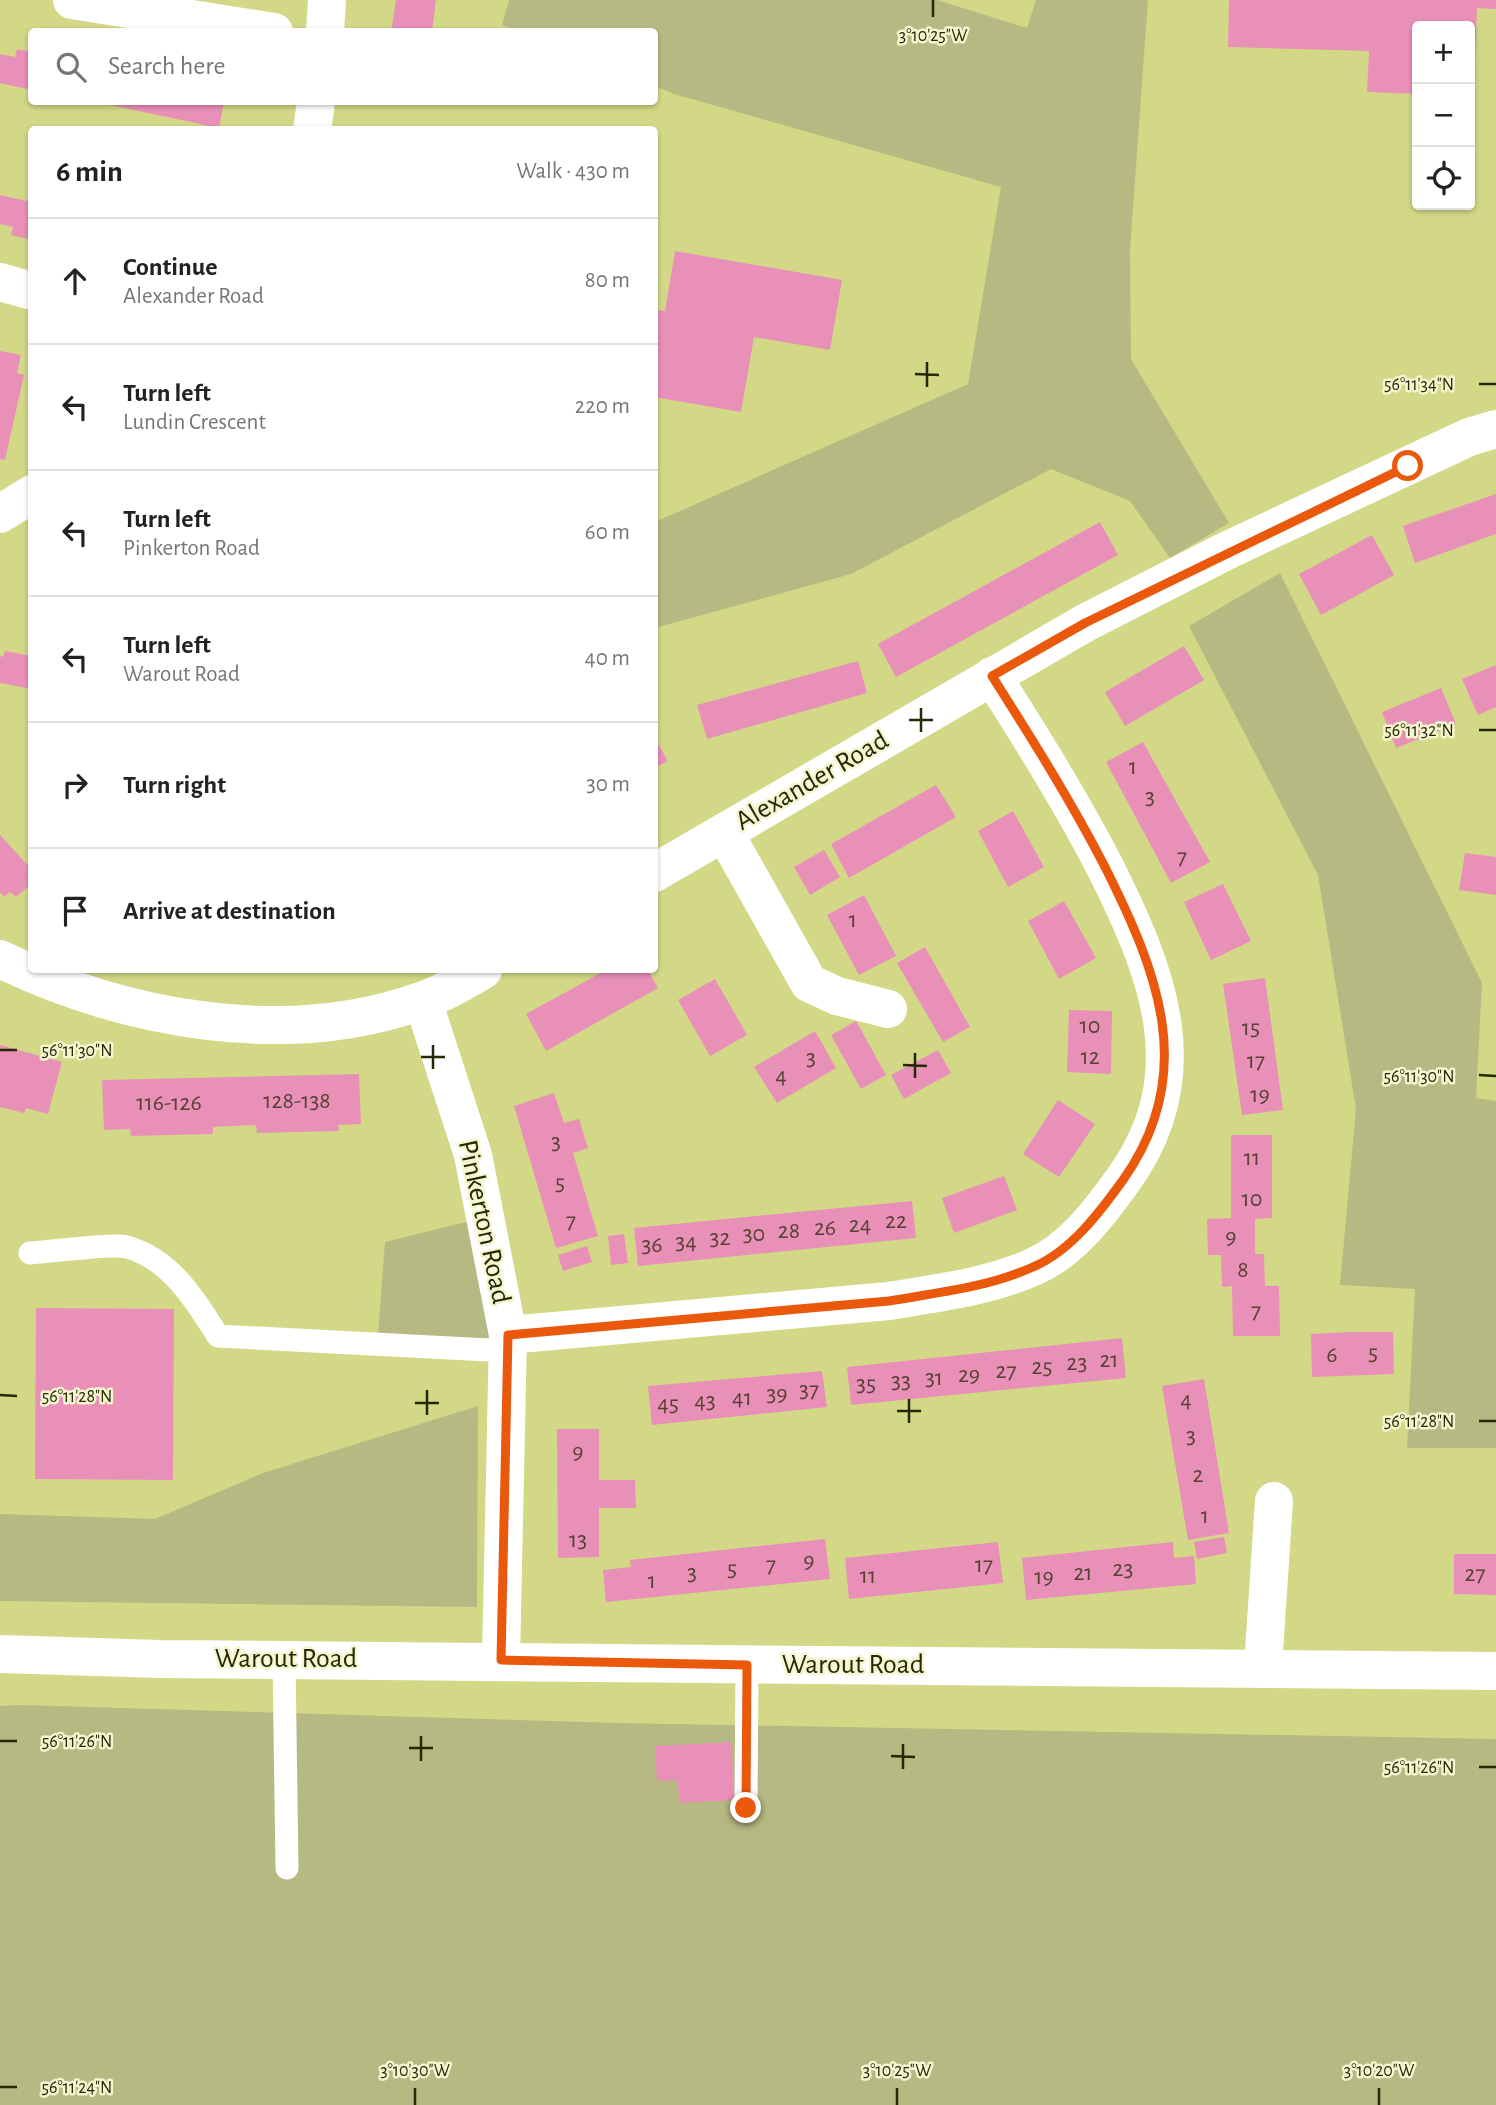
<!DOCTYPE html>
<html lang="en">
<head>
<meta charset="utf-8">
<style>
  :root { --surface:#fff; --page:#f2f2f2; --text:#222; --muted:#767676; --line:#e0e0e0 }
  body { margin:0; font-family:"Alegreya Sans",sans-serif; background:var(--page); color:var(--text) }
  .controls { position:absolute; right:21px; top:21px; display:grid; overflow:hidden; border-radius:7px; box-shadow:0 2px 5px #0004 }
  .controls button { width:63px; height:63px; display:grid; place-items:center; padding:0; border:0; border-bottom:2px solid var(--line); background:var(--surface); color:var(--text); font:35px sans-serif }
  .stop { position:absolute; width:21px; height:21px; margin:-16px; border:5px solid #ea580c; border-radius:50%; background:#fff }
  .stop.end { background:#ea580c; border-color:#fff; box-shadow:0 2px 7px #0008 }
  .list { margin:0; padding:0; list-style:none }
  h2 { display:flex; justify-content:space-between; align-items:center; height:91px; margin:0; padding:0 28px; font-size:30px }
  h2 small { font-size:23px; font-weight:400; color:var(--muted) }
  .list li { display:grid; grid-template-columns:46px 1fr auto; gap:21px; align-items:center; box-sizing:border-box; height:126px; padding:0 28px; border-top:2px solid var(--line) }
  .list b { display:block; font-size:26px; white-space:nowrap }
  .list p { margin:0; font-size:23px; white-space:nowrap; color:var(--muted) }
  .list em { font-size:23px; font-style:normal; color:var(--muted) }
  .icon { flex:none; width:38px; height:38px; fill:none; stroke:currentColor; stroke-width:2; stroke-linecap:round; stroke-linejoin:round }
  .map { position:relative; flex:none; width:1496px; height:2105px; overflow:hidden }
  .search { position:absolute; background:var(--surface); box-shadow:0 2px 5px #0004; left:28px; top:28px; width:630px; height:77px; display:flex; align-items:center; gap:18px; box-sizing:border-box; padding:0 24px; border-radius:7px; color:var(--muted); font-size:26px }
  .panel { position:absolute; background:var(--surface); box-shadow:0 2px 5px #0004; left:28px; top:126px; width:630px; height:847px; border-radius:7px }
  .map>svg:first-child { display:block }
  .green { fill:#b6ba82 }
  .building { fill:#e990b9 }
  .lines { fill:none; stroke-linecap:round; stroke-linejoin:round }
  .service { stroke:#fff; stroke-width:23 }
  .minor { stroke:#fff; stroke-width:38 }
  .tertiary { stroke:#fff; stroke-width:38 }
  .route { stroke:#ea580c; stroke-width:9 }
  .ticks { fill:none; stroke:#262704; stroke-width:2.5 }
  .labels { text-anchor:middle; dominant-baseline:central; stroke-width:5; stroke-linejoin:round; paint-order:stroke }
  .number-label { font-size:24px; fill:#574131 }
  .street-label { font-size:28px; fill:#262704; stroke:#f3f6ce }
  .ticks-label { font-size:18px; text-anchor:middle; fill:#262704; stroke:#f3f6ce; stroke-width:5; stroke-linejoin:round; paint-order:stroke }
</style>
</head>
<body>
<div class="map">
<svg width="1496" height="2105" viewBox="0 0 1496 2105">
  <rect width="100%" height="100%" fill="#d3d886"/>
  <path class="green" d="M509,0H937L1027,28L1036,0H1148L1130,250L1131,359L1229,523L1170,558L1130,501L1051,469L851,574L655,628V522L968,384L1001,187L674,94L655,86L654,32H519L502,25Z
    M1280,573L1482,983L1476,1098L1496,1101V1448H1407L1415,1289L1340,1285L1356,1109L1318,875L1189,626Z
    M478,1219L489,1338L378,1336L385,1242Z
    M478,1406L477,1607L0,1601V1514L155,1519L263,1473Z
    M22,1705L620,1723L1496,1739V2105H0V1706Z"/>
  <path class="building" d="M396,0H436L432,32H391Z
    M1229,0H1496V9L1477,8L1474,95H1470V26H1417V94L1367,92L1369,51L1228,47Z
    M17,49L32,52V90L0,83V54L15,57Z
    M96,102H224L219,128Z
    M0,195L32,202V240L11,235L13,227L0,224Z
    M675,251L842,280L830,350L754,337L741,412L654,397V310L665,311Z
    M0,351L21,355L17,373L24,375L5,460L0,459Z
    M1496,494V534L1415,563L1403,526Z
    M1100,522L1118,555L896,677L878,644Z
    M1372,535L1394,575L1321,615L1299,574Z
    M1184,646L1204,680L1125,726L1105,692Z
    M5,651L32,656V689L0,683V656L3,657Z
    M858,661L867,693L707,739L697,705Z
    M1496,665V707L1478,715L1462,679Z
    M1441,688L1456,724L1396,748L1382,712Z
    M654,737L668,761L654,768Z
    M1143,742L1210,862L1171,883L1106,762Z
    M936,785L956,817L849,878L831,844Z
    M1013,811L1044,867L1008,887L978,831Z
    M0,835L32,870V883L16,897L10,892L4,897L0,892Z
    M824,850L840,877L810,895L794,867Z
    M1465,853L1496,857V895L1459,890Z
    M1223,884L1251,941L1211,960L1184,902Z
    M864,895L896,956L859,975L827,915Z
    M1064,901L1096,958L1059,979L1028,921Z
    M925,947L970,1027L943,1042L897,963Z
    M606,970H648L658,988L546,1051L526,1014Z
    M1265,978L1283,1110L1242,1115L1223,984Z
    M715,979L747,1035L710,1056L678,1000Z
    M1069,1010L1112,1011L1111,1074L1067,1072Z
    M856,1021L886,1075L861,1089L831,1035Z
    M815,1031L836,1068L777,1103L754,1067Z
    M0,1045L62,1062L48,1114L26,1108L24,1113L0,1107Z
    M938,1050L951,1073L904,1099L891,1075Z
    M359,1074L361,1124L338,1125L339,1131L257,1133L256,1125L213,1127V1134L131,1136L130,1129L104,1130L102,1080Z
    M554,1093L564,1123L579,1119L588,1148L573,1153L598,1236L556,1248L514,1106Z
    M1058,1100L1095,1124L1059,1177L1023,1154Z
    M1231,1135H1272V1218L1255,1219V1254H1264L1265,1286H1279L1280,1336H1233L1232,1286L1222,1287L1221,1255H1208L1207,1219L1231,1218Z
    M1004,1176L1017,1210L954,1233L942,1198Z
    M912,1201L916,1238L638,1266L634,1228Z
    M624,1234L628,1263L611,1265L608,1236Z
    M587,1246L592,1262L563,1271L558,1255Z
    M36,1308L174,1309L173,1480L35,1479Z
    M1352,1332H1393L1394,1374L1312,1377L1311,1334Z
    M1122,1338L1126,1378L851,1405L847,1367Z
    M822,1371L827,1407L652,1425L648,1386Z
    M1204,1379L1229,1533L1188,1540L1162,1386Z
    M557,1429H599V1480H635L636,1508H599V1557L558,1558Z
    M1224,1537L1227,1553L1197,1559L1194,1542Z
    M825,1539L830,1579L606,1602L603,1570L631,1567L630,1560Z
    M998,1542L1003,1583L849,1599L845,1558Z
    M1173,1542L1174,1558L1194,1556L1196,1584L1026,1600L1022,1558Z
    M1454,1554H1496V1595L1454,1594Z
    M731,1742L735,1800L679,1803L678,1780L657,1781L655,1746Z"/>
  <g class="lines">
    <path class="service" d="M30,1253C50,1252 112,1243 127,1247C171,1259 196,1301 218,1336L508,1351
      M284,1660L287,1868
      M746,1808L747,1665"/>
    <path class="minor" d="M72,0L274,32
      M325,32L327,0
      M312,130L316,102
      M0,282L32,291
      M0,514L32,494
      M724,832L809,983L837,996L888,1009
      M654,873L1085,623L1228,550L1469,437L1496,429
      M0,959C126,1020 286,1049 421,1001C443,994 464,981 483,970
      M423,1001L473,1155L508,1335L501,1660
      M508,1335L889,1301C936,1293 989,1287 1033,1267C1071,1251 1100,1212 1123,1180C1200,1074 1157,971 1105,867C1071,801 1032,739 992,676
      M1263,1667L1274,1501"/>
    <path class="tertiary" d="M0,1654L160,1659L1496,1671"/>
  </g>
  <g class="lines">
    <path class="route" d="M746,1808L747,1665L501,1660L508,1335L889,1301C936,1293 989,1287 1033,1267C1071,1251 1100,1212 1123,1180C1199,1073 1157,971 1105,867C1071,801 1032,739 992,676L1085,623L1408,466"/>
  </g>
  <path class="ticks" d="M933,17V0M915,374L939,375M1479,384H1496M927,387V362M909,720H933M1479,730H1496M921,732V708M0,1050H17M421,1057H445M903,1065L927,1066M433,1069V1045M1479,1075L1496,1076M915,1078V1053M0,1395L17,1396M415,1403H439M897,1411H921M427,1415V1390M1479,1421H1496M909,1423V1399M0,1741H17M409,1748H433M891,1756L915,1757M421,1761V1736M1479,1767H1496M903,1769V1744M0,2087H17M415,2105V2088M897,2105V2088M1379,2105V2088"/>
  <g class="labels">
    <g class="number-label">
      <text x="1133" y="767">1</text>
      <text x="1150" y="797">3</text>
      <text x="1182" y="857">7</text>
      <text x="853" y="920">1</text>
      <text x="1090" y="1026">10</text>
      <text x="1251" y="1028">15</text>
      <text x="1090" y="1057">12</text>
      <text x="811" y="1058">3</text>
      <text x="1256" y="1061">17</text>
      <text x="781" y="1076">4</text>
      <text x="1260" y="1095">19</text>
      <text x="297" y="1101">128-138</text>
      <text x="169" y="1103">116-126</text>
      <text x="556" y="1142">3</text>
      <text x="1252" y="1158">11</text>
      <text x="560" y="1183">5</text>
      <text x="1252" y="1199">10</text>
      <text x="571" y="1221">7</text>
      <text x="896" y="1221">22</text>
      <text x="860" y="1225">24</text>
      <text x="825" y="1228">26</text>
      <text x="789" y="1231">28</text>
      <text x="754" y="1234">30</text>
      <text x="1231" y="1237">9</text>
      <text x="720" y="1238">32</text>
      <text x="686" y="1242">34</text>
      <text x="652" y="1245">36</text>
      <text x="1243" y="1270">8</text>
      <text x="1256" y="1311">7</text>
      <text x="1373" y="1353">5</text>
      <text x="1332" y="1355">6</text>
      <text x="1109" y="1360">21</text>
      <text x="1077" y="1363">23</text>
      <text x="1042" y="1367">25</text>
      <text x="1006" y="1371">27</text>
      <text x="969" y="1375">29</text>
      <text x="934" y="1378">31</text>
      <text x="901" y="1381">33</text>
      <text x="866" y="1384">35</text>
      <text x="809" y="1390">37</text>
      <text x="777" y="1394">39</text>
      <text x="742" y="1398">41</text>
      <text x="1186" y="1400">4</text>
      <text x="705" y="1401">43</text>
      <text x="668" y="1404">45</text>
      <text x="1191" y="1436">3</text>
      <text x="578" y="1452">9</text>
      <text x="1198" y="1475">2</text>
      <text x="1205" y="1516">1</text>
      <text x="578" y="1540">13</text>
      <text x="809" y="1561">9</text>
      <text x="771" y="1565">7</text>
      <text x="984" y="1565">17</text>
      <text x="732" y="1569">5</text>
      <text x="1123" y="1569">23</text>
      <text x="692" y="1573">3</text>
      <text x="1083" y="1573">21</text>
      <text x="1475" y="1574">27</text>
      <text x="868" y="1576">11</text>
      <text x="1044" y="1577">19</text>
      <text x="652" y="1581">1</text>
    </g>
    <g class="street-label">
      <text transform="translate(812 781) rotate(-30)">Alexander Road</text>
      <text transform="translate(484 1222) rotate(78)">Pinkerton Road</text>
      <text x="286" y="1659">Warout Road</text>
      <text x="853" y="1665">Warout Road</text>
    </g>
  </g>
  <g class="ticks-label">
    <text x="933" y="41">3°10'25"W</text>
    <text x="1419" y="390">56°11'34"N</text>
    <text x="1419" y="736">56°11'32"N</text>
    <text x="77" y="1056">56°11'30"N</text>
    <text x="1419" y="1082">56°11'30"N</text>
    <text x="77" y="1402">56°11'28"N</text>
    <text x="1419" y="1427">56°11'28"N</text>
    <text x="77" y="1747">56°11'26"N</text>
    <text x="1419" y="1773">56°11'26"N</text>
    <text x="415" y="2076">3°10'30"W</text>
    <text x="897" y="2076">3°10'25"W</text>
    <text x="1379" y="2076">3°10'20"W</text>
    <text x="77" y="2093">56°11'24"N</text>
  </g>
</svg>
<div class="controls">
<button>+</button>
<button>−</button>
<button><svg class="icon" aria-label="locate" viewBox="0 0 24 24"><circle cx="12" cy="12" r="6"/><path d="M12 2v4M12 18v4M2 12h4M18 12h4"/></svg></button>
</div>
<div class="stop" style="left:1408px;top:466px"></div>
<div class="stop end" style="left:746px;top:1808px"></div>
<div class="search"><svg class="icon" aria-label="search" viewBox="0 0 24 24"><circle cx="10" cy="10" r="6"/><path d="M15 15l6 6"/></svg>Search here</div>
<section class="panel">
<h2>6 min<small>Walk · 430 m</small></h2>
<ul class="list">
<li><svg class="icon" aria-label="ahead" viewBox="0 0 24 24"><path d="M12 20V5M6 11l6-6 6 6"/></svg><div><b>Continue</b><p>Alexander Road</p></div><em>80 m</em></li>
<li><svg class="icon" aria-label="left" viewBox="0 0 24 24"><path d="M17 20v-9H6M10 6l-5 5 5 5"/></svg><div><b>Turn left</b><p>Lundin Crescent</p></div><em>220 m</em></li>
<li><svg class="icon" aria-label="left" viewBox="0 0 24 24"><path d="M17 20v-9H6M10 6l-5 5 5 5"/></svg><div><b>Turn left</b><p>Pinkerton Road</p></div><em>60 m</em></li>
<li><svg class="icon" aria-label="left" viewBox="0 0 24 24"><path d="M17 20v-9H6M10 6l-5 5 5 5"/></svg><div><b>Turn left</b><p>Warout Road</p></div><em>40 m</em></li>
<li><svg class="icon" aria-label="right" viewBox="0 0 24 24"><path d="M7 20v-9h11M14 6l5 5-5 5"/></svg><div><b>Turn right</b></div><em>30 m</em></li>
<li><svg class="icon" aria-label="arrive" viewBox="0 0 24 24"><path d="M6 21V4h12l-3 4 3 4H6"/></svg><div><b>Arrive at destination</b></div></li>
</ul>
</section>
</div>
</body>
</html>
